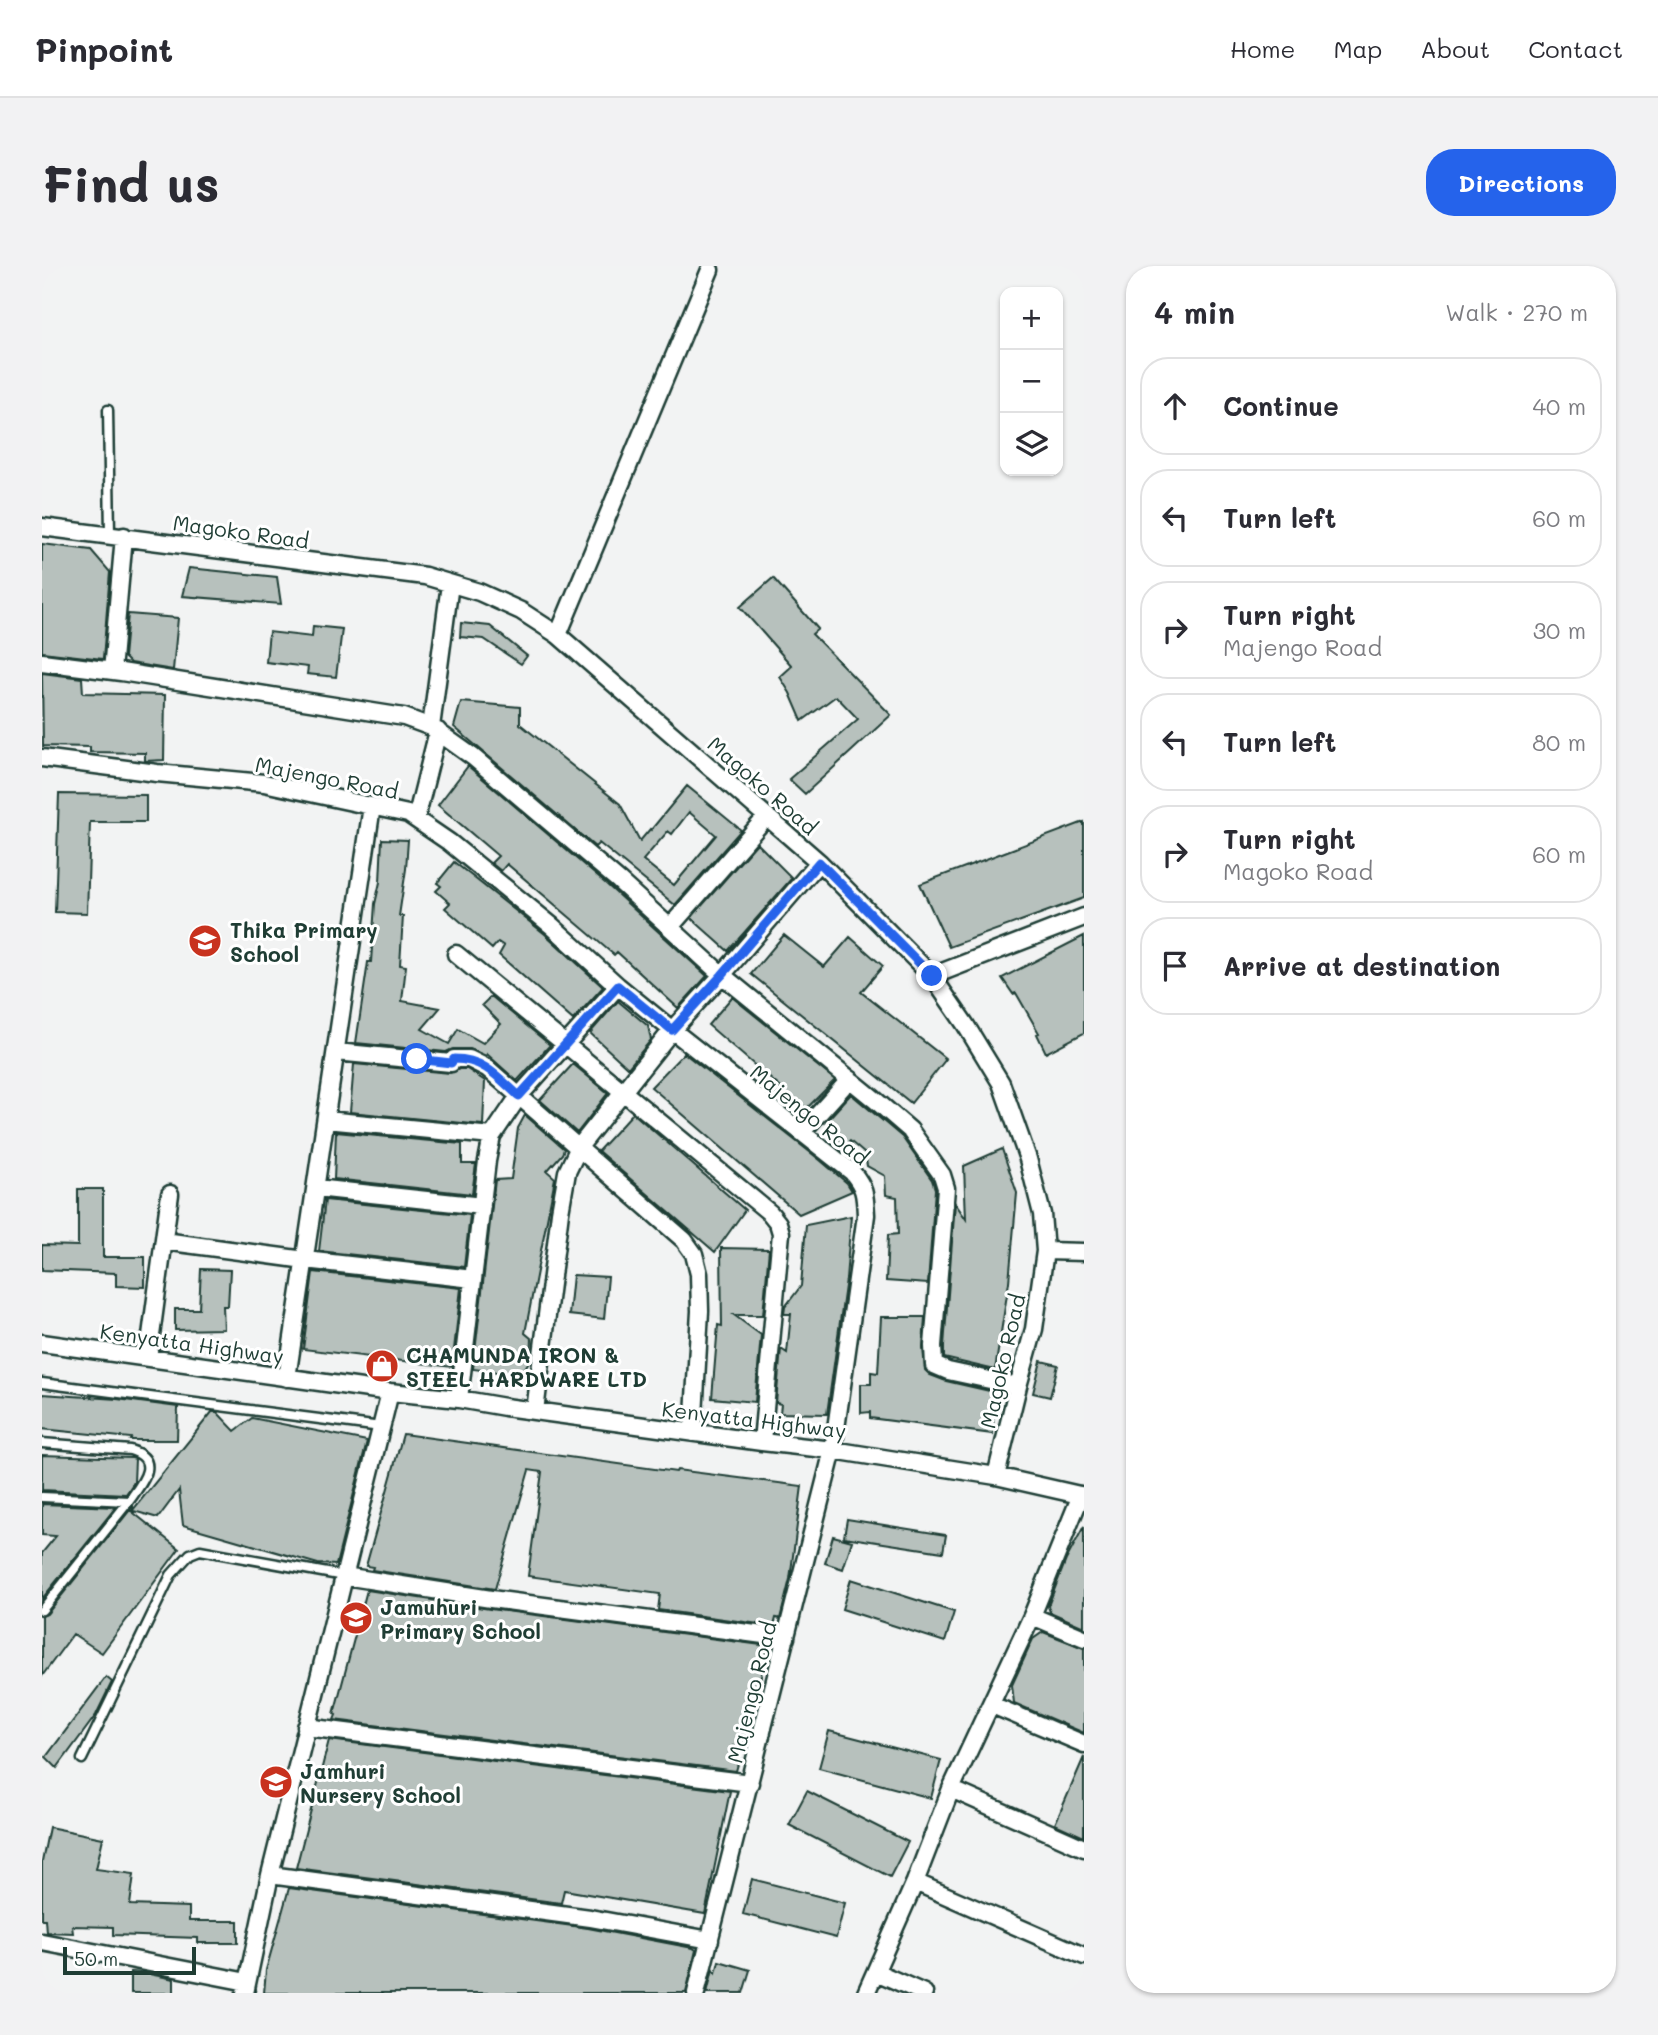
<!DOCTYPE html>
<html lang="en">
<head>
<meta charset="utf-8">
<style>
  :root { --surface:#fff; --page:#f2f2f3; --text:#2b2b33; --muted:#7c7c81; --line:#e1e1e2; --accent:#2563eb }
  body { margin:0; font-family:Mali,sans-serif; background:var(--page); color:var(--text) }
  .controls { position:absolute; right:21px; top:21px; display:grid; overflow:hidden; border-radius:14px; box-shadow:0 2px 5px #0004 }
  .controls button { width:63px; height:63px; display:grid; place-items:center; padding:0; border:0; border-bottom:2px solid var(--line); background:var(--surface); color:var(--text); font:35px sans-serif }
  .scale { position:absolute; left:21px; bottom:18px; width:133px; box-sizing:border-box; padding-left:7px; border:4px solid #1f3d34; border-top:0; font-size:19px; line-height:24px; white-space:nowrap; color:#1f3d34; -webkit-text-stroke:5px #fff; paint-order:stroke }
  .stop { position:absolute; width:21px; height:21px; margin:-16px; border:5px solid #2563eb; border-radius:50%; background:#fff }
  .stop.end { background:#2563eb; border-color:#fff; box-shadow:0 2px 7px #0008 }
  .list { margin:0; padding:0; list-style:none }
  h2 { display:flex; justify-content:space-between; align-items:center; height:91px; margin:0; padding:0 28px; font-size:30px }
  h2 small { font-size:23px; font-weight:400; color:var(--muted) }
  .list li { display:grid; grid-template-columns:46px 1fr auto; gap:21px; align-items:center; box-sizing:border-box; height:98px; margin:0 14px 14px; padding:0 14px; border:2px solid var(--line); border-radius:28px }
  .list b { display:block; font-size:26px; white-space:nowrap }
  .list p { margin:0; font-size:23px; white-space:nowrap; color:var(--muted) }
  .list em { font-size:23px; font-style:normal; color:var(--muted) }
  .icon { flex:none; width:38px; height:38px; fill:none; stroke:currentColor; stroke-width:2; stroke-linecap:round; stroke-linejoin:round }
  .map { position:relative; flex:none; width:1042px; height:1727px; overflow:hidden; border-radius:28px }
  header { display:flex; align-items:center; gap:42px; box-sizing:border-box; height:98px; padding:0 35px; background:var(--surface); border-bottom:2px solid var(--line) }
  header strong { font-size:33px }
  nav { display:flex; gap:38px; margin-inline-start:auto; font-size:24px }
  .intro { display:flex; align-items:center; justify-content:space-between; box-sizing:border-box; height:168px; padding:0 42px }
  h1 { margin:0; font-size:49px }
  .button { padding:18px 32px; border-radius:28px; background:var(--accent); color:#fff; font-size:24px; font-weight:700 }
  main { display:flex; gap:42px; padding:0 42px }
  aside { flex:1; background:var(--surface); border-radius:28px; box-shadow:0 2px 5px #0004 }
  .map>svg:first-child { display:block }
  .building { fill:#b7c1bd; stroke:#1f3d34; stroke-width:2; fill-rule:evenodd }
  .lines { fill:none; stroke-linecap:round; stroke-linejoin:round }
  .service-casing { stroke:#1f3d34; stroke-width:13 }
  .minor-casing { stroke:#1f3d34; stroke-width:21 }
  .service { stroke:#fff; stroke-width:8 }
  .minor { stroke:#fff; stroke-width:16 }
  .route { stroke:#2563eb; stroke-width:9 }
  .labels { text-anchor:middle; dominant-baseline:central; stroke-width:6; stroke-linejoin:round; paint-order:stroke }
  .street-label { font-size:21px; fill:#1f3d34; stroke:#fff }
  .poi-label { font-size:21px; font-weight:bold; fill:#1f3d34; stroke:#fff; text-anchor:start }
</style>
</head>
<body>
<header>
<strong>Pinpoint</strong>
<nav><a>Home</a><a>Map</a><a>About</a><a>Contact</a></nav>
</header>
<div class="intro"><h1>Find us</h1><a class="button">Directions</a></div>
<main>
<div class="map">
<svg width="1042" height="1727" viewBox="0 0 1042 1727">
  <rect width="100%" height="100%" fill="#f2f3f3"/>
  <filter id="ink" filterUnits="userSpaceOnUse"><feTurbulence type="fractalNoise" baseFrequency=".0143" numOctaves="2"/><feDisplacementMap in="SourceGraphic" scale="14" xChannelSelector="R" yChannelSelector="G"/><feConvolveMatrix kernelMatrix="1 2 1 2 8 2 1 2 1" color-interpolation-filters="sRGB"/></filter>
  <g filter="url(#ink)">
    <path class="building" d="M0,278L49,284L68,306L61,393L0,386Z
      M147,302L235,311L239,338L140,330Z
      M731,312L776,363L770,368L849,449L763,528L747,513L816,453L794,430L760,455L748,427L738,411L750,400L698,341Z
      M86,348L136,352L131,404L88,397L82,391Z
      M419,357L448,360L485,390L479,398L442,373L418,371Z
      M271,360L300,363L294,411L265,408L266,401L224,396L227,366L270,371Z
      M0,407L40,412L41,427L123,429L122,494L103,495V487L48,486V481L1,480Z
      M419,436L478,441V458L578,538L598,575L608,563L609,564L645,520L699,564L633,639L557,577L553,581L412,461ZM647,546L674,569L632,619L601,594L626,565L630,568Z
      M426,500L563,617L665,710L636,742L575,686L572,689L465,598L459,605L449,597L456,590L396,539Z
      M17,528L104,529V556H48L45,647L13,646Z
      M1042,556V632L907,681L878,618Z
      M340,573L366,574L364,603L357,650H361L358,699L364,700L360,735L398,742L380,763L407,778L416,763L441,777L459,758L440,739L449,730L508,779L475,815L445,788L444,790L428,783H411L404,786L314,777L326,696H329L333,638L338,616Z
      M715,577L750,612L686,685L649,652Z
      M412,596L503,668L561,721L531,754L457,689L462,680L456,676L450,683L403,642L408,637L394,625L399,620L395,617Z
      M742,669L782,701L808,671L841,700L819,726L904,793L869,837L709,708Z
      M1042,670V767L1004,787L995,768L997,767L974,727L971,728L960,712Z
      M690,731L793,814L765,842L758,838L750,846L732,831L739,822L666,759Z
      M576,735L606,760L609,774L586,802L548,767Z
      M642,787L778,894L805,917L810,925L757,948L609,821Z
      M312,798L408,807L417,803H425L443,815L441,859L308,846Z
      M531,798L566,827L535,867L498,834Z
      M809,828L860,871L890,914L893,923L886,1018L844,1015L846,969L856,968L855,931L844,929L843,910L825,900L823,888L808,875L800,883L787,875L795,862L787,852Z
      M591,847L703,944L673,986L556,885Z
      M483,849L522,883L520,888L505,905L513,912L483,1067L490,1073L489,1093L478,1109L431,1103L453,914L469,913L476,862Z
      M294,866L420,878V898H434L430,928L292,913Z
      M960,883L975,927L967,1016L953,1104L902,1092V1080L913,937L924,953L922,900Z
      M36,923H61V991H103V1021L74,1020V1007L0,1004V979L36,980Z
      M283,934L428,949L422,1001L277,985Z
      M809,950L804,1013L785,1148L738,1147L739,1138L734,1137L739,1083L745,1087L749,1048H742L743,1041L759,1020L764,959Z
      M679,982L727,983L721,1049H692L719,1069L713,1136L670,1132L676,1059L680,1060Z
      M159,1003L188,1004L186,1040H181L182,1063L133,1064V1043H157Z
      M271,1006L419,1022L410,1101L261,1083Z
      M531,1009L566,1011L562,1053L527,1049Z
      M839,1051H883L881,1081L883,1104L888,1109L904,1115L952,1126L951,1168L828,1152V1146L819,1147V1118H829V1106L836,1107Z
      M999,1095L1016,1099L1008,1131L991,1127Z
      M0,1128L75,1133L136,1141L135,1174H88L89,1172L0,1163Z
      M170,1146H175L193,1165L210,1152L325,1175L294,1299L276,1298L141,1259L137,1224L116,1252L88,1244L91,1240V1244Z
      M361,1168L634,1206L635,1204L760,1220L748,1313L738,1353L734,1352L732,1360L616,1344L618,1328L486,1310L500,1206L487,1204L453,1323L330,1304L331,1301L324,1300Z
      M0,1189L90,1192L93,1193L92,1216L84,1228L0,1224Z
      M0,1238L74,1241L0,1333V1287L14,1270L0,1269Z
      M88,1244L137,1283L60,1387L31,1368L0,1410V1350L5,1348Z
      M805,1253L904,1269L901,1286L802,1271Z
      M1042,1260V1361L1008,1346L1006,1340L1024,1294Z
      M791,1270L810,1275L801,1303L783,1297Z
      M809,1313L912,1346L903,1376L800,1343Z
      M325,1324L448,1343L727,1380L700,1482L691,1480L689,1486L698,1491L694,1505L292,1454L294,1449L292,1448Z
      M1001,1366L1042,1382V1467L972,1437L970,1419L991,1373Z
      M64,1411L70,1416L54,1449L15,1502L4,1491Z
      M787,1465L899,1494L889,1532L777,1502Z
      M287,1474L688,1525L663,1648L522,1624L519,1637L254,1602Z
      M1042,1491V1571L1013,1558Z
      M765,1525L866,1576L848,1611L747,1559Z
      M7,1561L61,1572L54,1603L92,1608L88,1639L147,1641V1655H196V1677H156V1672L71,1669V1661L30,1660L31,1667L4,1666L3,1653H0V1596Z
      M710,1613L803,1637L794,1672L701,1648Z
      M247,1622L546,1662L651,1682L654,1684L644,1727H222L224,1704Z
      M677,1695L708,1704L701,1727H665L671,1703L674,1707Z
      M89,1706L102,1707L132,1713V1727H89Z"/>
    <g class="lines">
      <defs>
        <path id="service" d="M66,144L68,268
          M0,1117L339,1161
          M0,1177L88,1184C121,1194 99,1218 87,1235
          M0,1231L87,1235L0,1344
          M40,1493L129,1309L148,1288L158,1284L302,1310"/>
        <path id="minor" d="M0,261L383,310L437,326L479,345L516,369L777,596L890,710L923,758L959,817L986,893L1000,948L1003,985L992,1063L976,1120L954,1210
          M516,369L668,4
          M0,396L79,406L362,451L389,461L431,491L577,615L680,709L832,833L868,864L900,909L904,922L891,1080L892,1099L906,1105L976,1120
          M70,405L82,270
          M389,461L408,318
          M0,492L115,507L222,517L366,548L407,576L510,660L576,720L630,764L810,906C823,922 823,928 824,949L791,1184L654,1727
          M374,553L396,465
          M628,661L725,550
          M414,688L728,947L736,957L739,967L720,1176
          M890,710L1042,651
          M294,786L409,797L412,793H427L445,802L642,974L652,988L657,1008L658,1045L651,1167
          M284,854L450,870
          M760,866L808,813
          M274,922L440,940
          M122,975L263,994L431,1013
          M1003,985L1042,986
          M0,1077L348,1126L417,1133L463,1141L720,1176L791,1184L954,1210L1042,1230
          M106,1092L128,928
          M245,1112L330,540
          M417,1133L445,895L450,870L477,830L576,720
          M493,1145L518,946L525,906L537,881L630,764L680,709L777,596
          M302,1310L449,1333L744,1372
          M990,1350L1042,1372
          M950,1439L1042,1478
          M264,1461L708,1517
          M909,1523L1042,1582
          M228,1609L548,1652L668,1674
          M873,1616L1042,1690
          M0,1676L205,1716
          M834,1706L882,1727
          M203,1727L228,1609L348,1126
          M824,1727L873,1616L909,1523L990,1350L1039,1229"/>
      </defs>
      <use href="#service" class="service-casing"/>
      <use href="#minor" class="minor-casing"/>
      <use href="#service" class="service"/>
      <use href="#minor" class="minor"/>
    </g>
  </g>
  <g class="lines" filter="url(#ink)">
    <path class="route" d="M375,793L409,797L412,793C442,793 456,811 477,830L576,720L630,764L680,709L777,596L890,710"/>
  </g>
  <defs>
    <symbol id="school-disc" viewBox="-11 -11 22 22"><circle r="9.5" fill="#c8321e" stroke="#fff"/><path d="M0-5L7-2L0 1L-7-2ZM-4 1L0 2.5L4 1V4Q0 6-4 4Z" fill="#fff"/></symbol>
    <symbol id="shop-disc" viewBox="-11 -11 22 22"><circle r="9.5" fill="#c8321e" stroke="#fff"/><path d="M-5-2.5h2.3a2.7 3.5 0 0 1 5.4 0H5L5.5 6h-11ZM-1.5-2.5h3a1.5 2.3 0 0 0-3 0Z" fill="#fff"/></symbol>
  </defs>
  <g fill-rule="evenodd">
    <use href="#school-disc" x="144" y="656" width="38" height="38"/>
    <use href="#shop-disc" x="321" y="1081" width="38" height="38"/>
    <use href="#school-disc" x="295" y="1333" width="38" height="38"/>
    <use href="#school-disc" x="215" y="1497" width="38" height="38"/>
  </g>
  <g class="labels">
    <g class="street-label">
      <text transform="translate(199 265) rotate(8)">Magoko Road</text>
      <text transform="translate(285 511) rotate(11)">Majengo Road</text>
      <text transform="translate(721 519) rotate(41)">Magoko Road</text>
      <text transform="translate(768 848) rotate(39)">Majengo Road</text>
      <text transform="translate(150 1077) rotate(8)">Kenyatta Highway</text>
      <text transform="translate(960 1095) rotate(-77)">Magoko Road</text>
      <text transform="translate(712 1153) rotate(7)">Kenyatta Highway</text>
      <text transform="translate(709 1426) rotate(-76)">Majengo Road</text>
    </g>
    <g class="poi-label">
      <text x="188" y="663">Thika Primary<tspan x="188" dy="24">School</tspan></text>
      <text x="364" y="1088">CHAMUNDA IRON &amp;<tspan x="364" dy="24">STEEL HARDWARE LTD</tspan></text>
      <text x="338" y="1340">Jamuhuri<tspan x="338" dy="24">Primary School</tspan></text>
      <text x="258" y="1504">Jamhuri<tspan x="258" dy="24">Nursery School</tspan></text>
    </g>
  </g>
</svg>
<div class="controls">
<button>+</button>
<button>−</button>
<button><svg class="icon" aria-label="layers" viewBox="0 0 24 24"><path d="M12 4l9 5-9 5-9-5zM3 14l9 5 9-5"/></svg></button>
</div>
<div class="scale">50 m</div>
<div class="stop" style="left:375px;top:793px"></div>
<div class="stop end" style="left:890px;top:710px"></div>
</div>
<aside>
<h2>4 min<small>Walk · 270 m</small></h2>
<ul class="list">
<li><svg class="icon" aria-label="ahead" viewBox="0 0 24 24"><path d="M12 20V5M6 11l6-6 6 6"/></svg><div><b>Continue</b></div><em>40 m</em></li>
<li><svg class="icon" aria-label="left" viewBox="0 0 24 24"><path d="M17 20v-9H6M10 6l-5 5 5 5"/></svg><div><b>Turn left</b></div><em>60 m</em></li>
<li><svg class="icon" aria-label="right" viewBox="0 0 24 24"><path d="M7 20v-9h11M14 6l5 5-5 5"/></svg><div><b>Turn right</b><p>Majengo Road</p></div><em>30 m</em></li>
<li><svg class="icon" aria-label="left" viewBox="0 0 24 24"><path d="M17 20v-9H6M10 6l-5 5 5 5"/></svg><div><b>Turn left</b></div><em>80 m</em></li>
<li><svg class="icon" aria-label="right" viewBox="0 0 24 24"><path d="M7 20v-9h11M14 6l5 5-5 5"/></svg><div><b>Turn right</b><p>Magoko Road</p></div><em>60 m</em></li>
<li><svg class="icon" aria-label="arrive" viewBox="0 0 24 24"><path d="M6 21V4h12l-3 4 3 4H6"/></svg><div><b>Arrive at destination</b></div></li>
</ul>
</aside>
</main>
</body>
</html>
